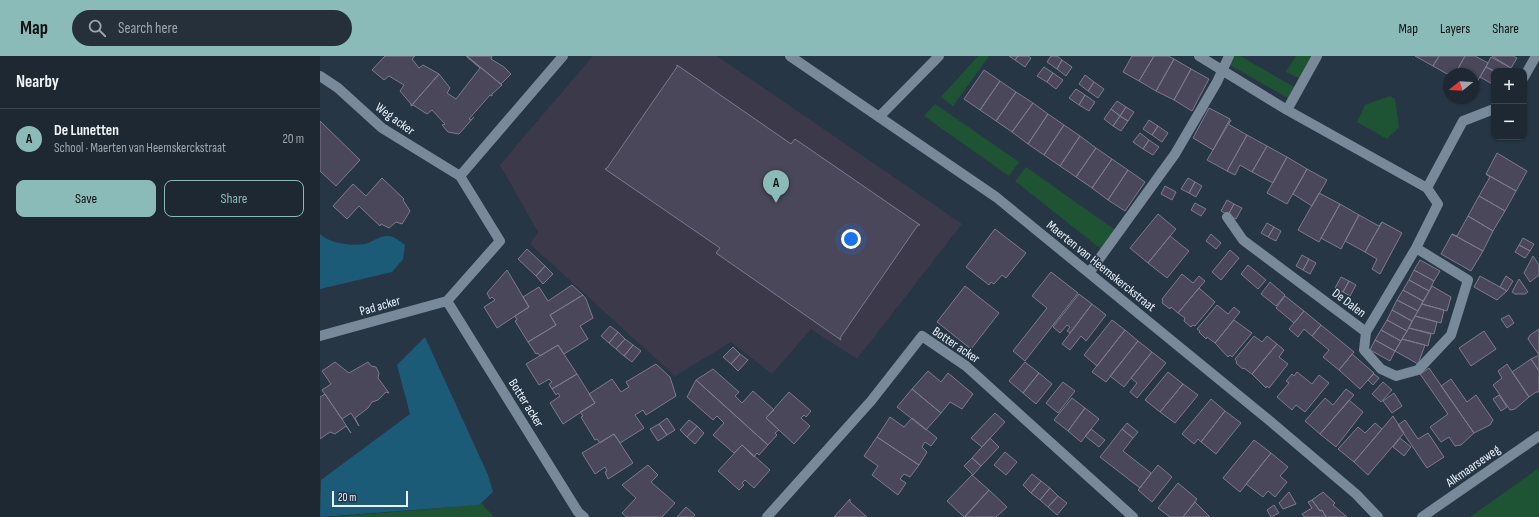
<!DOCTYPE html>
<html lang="en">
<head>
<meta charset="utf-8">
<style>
  :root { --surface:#1d2833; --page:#25303b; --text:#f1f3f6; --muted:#a0a6ac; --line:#3b444e; --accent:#8bbbb9 }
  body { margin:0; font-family:"Sofia Sans Condensed",sans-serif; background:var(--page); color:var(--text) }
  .controls { position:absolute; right:12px; top:12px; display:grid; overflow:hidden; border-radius:8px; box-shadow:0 1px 3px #0004 }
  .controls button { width:36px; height:36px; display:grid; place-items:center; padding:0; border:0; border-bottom:1px solid var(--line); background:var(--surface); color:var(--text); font:20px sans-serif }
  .compass { position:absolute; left:1123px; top:12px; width:36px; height:36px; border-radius:50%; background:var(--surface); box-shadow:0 1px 3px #0004; rotate:252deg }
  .scale { position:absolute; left:12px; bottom:10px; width:76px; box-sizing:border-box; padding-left:4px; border:2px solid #e9f2fb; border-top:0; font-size:11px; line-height:14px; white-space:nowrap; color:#e9f2fb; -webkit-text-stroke:3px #273644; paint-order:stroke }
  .you { position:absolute; left:531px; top:183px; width:14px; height:14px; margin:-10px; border:3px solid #fff; border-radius:50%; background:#1a73e8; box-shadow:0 0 0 6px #1a73e833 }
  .badge { display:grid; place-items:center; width:26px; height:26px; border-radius:50%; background:var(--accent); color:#111; font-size:13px; font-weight:700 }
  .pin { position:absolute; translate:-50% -33px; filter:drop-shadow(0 1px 2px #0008) }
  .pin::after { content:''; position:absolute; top:21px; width:14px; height:12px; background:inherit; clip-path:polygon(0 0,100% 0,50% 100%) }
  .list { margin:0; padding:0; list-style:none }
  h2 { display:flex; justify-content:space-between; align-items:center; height:52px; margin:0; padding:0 16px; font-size:17px }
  h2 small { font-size:13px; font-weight:400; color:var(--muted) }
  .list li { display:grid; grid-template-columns:26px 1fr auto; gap:12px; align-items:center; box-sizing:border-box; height:60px; padding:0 16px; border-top:1px solid var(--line) }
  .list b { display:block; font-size:15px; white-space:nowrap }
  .list p { margin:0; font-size:13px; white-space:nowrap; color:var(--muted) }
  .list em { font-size:13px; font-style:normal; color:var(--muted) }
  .actions { display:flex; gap:8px; padding:12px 16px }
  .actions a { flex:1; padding:9px 0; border:1px solid var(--accent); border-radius:8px; text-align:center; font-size:14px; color:var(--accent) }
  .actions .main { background:var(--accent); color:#111 }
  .icon { flex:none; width:22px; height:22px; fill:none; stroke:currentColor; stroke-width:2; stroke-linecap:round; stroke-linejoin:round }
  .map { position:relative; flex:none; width:1219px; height:461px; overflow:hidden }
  header { display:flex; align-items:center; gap:24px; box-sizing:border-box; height:56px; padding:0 20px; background:var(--accent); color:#111 }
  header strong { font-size:19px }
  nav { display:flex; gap:22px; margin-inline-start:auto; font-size:14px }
  .search { width:280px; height:36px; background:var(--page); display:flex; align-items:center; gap:10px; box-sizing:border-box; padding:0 14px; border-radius:22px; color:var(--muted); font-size:15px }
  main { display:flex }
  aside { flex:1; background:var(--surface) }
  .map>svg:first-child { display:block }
  .education { fill:#3c394a }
  .green { fill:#1e5434 }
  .water { fill:#1c5b78 }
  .building { fill:#4a475a; stroke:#7d7a8f }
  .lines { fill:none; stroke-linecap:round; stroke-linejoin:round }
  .minor { stroke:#78899a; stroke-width:10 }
  .labels { text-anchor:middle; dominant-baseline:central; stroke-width:3; stroke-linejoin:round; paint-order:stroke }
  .street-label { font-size:13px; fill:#e9f2fb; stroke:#273644 }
</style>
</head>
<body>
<header>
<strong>Map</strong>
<div class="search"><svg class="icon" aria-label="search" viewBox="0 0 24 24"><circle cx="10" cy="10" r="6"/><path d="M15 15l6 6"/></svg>Search here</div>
<nav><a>Map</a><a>Layers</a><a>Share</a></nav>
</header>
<main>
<aside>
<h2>Nearby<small></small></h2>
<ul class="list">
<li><span class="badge">A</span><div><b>De Lunetten</b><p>School · Maerten van Heemskerckstraat</p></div><em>20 m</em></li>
</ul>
<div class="actions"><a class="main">Save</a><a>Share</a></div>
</aside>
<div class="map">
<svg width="1219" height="461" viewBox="0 0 1219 461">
  <rect width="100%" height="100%" fill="#273644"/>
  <path class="education" d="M273,0H397L642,168L537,303L491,273L452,318L411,286L355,320L210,188L218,176L180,109Z"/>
  <path class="green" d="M658,0H669L633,50L621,41Z
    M913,0H920L974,31L968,42L908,8Z
    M976,0H991L979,22L966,16Z
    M1070,40L1075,43L1079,71L1067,83L1037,66L1045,49Z
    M615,48L699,106L689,120L604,60Z
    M706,111L795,174L781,193L695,125Z
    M1219,412V461H1150Z
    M161,447L174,461H11L159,449Z"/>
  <path class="water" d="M0,178C11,188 30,190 45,188C52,186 61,179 69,180C75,181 80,185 85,189L83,203L72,216L0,233Z
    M105,281L168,419L173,436L159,449L0,461L1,424L90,358L77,309Z"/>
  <path class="building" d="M65,0H95L92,3L99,12L103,9L119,18L91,50V48L80,35L84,29L69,20L64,24L52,14Z
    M146,0L182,29L172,38V40L170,39L149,63L151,64L154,61L139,78L128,76L122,69L125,68L112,54L107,58L93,49L91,50L119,18L130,32L127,37L136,43L160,12Z
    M147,0H172L171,3L184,11L191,18L181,28L182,29Z
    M689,0H698L695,4Z
    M698,0H708L711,2L705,11L695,4Z
    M731,0H737L742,4L737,13L727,6Z
    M812,0H834L819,25L803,16Z
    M834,0H848L854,3L836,35L819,25Z
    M1095,0H1119L1113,10Z
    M1119,0H1145L1135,18L1129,19L1113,10Z
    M1145,0H1155L1168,7L1153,33V18H1135Z
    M1172,0H1193L1197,2L1191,12Z
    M1171,1L1191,12L1190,15H1174L1166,11Z
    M854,3L871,13L854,44L836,35Z
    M742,4L752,11L746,20L737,13Z
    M357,9L471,88L475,83L600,169H598L520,282L521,284L396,197L400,192L285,113L287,112L357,11Z
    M724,11L733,17L727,26L717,20Z
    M1166,11L1174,15V29L1160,21Z
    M871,13L889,23L872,55L854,44Z
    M664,14L680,25L660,54L644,43Z
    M733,17L743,24L736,33L727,26Z
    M765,19L774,26L768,35L759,28Z
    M680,25L696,36L676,65L660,54Z
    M774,26L784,33L778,42L768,35Z
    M756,33L765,39L759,49L749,42Z
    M696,36L713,47L692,76L676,65Z
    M765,39L775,46L769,55L759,49Z
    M797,45L806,51L800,60L791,53Z
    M713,47L728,58L708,88L692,76Z
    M806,51L814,56L808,65L800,60Z
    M889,52L910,63L893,94L873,82Z
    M791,53L800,60L793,70L784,63Z
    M728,58L744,69L724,99L708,88Z
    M800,60L808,65L801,75L793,70Z
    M829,64L838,70L832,79L823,73Z
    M911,64L908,68L927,79L907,115L887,104Z
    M0,65L40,104L16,130L0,115Z
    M744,69L760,80L740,110L724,99Z
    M838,70L848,77L842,86L832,79Z
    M820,77L829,84L823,93L813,86Z
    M927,79L947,90L932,116L920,109L915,119L907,115Z
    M760,80L776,92L756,121L740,110Z
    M829,84L839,91L833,99L823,93Z
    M947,90L967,101L953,127L932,116Z
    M776,92L792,103L772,132L756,121Z
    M1177,97L1207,115L1196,135L1166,118Z
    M967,101L987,113L967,148L947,137Z
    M792,103L808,114L788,144L772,132Z
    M987,113L1007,124L992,150L973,138Z
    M808,114L825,126L805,155L788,144Z
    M1166,118L1196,135L1185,155L1159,140L1170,121Z
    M62,122L84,143L83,144L90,155L82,168L76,166L69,172L61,168L60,170L39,150L27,163L13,150L33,128L46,140Z
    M868,122L875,126L869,137L861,133Z
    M875,126L882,130L876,141L869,137Z
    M845,130L856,136L852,144L841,138Z
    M999,137L1020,148L999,186L978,174Z
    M1159,140L1185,155L1173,175L1148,160Z
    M907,144L914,148L908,159L901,155Z
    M875,147L886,153L881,160L871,154Z
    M914,148L922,152L916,163L908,159Z
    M1020,148L1039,159L1021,193L1001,182Z
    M838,158L856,173L828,207L810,192Z
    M1039,159L1059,170L1062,166L1045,196L1025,185Z
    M1148,160L1173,175L1163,195L1132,178L1137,180Z
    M1062,166L1082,177L1060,218L1052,213L1057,203L1045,196Z
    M947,167L954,171L948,181L941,177Z
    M954,171L961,175L956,185L948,181Z
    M675,173L706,197L686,222L682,219L674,228L671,226L669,229L646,211Z
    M891,178L901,187L896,193L886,185Z
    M1132,178L1163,195L1151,215L1121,198Z
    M850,180L869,195L847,222L828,207Z
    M1203,182L1214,188L1210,195L1199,189Z
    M1199,189L1210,195L1205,202L1195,196Z
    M207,193L225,210L216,220L198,203Z
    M910,194L919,202L901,224L892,216Z
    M982,199L989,203L983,214L976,210Z
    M1213,200L1219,209V219L1210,226L1204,217Z
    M989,203L996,207L990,218L983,214Z
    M1100,204L1120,215L1114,225L1094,214Z
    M928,209L946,224L938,233L921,218Z
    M225,210L233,218L223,228L216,220Z
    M187,214L209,251L177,272L164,251L175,244L172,241L170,243L167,237Z
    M1094,214L1114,225L1109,235L1089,224Z
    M731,216L758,237L705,305L693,295L727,252L712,240Z
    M862,218L873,227L879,220L885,225L858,257L851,251L850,253L842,247L843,245L842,243Z
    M1160,220L1180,231L1187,235L1177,244L1154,231Z
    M1186,220L1193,225L1187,235L1180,231Z
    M1021,221L1029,225L1023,236L1015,232Z
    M1199,223L1208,236L1205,238H1195L1192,236Z
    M1089,224L1109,235L1103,245L1083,234Z
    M1029,225L1036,229L1030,240L1023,236Z
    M950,226L965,239L956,250L941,238Z
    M252,229L263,239L230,259L236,269L208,286L195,265L197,264L195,260L209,251L203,241L219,231L228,245Z
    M645,230L679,257L651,293L617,266Z
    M1112,230L1131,241L1127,255L1102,248Z
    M879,232L895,246L875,270L873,269L871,271L864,265L865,262L858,257Z
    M1083,234L1103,245L1098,255L1077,244Z
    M759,238L772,248L750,277L747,275L750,271L747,269L740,277L733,271Z
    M263,239L266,243L273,262L260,270L268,283L244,298L238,289L220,300L218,297L216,298L208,286L236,269L230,259Z
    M965,240L984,255L974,267L956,252Z
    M1077,244L1098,255L1092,265L1072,254Z
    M772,248L786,259L766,285L761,280L750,294L742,288Z
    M1102,248L1124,254L1121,267L1095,260Z
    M897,249L908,258L914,251L920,256L895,287L887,281L886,283L879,276L880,275L877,273Z
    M1072,254L1092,265L1087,275L1067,264Z
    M984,255L1001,269L992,280L984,273L978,281L969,273Z
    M1189,259L1194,267L1187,272L1181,263Z
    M1095,260L1117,266L1114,278L1089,272Z
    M792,264L805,274L777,310L764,299Z
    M914,264L932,277L912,301L910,299L908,301L895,287Z
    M1067,264L1087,275L1081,285L1061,274Z
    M1001,269L1034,296L1019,314L1003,301L1009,294L992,280Z
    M290,270L298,276L289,287L281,280Z
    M1089,272L1111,278L1108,290L1082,283Z
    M1219,273V299L1208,283L1210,279Z
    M805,274L818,285L786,326L772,316Z
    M1061,274L1081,285L1075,295L1055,284Z
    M1164,275L1176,293L1151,310L1139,292Z
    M298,276L305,283L296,293L289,287Z
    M934,280L942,286L947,280L957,288L932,318L924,312L923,313L916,307L917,306L915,303Z
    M305,283L313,289L304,300L296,293Z
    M1082,283L1105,289L1098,308L1075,295Z
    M1055,284L1075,295L1070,305L1050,294Z
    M818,285L832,296L804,331L790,320Z
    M957,288L964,294L959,301L968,308L949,332L947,330L946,332L932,318Z
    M238,289L257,318L232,333L229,328L232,326L229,323L219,329L206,308Z
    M313,289L321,295L312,306L304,300Z
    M413,291L420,298L411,308L403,301Z
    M832,296L846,307L817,342L810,336L817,327L811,322Z
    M420,298L428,304L418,315L411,308Z
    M1032,298L1054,317L1040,333L1019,314Z
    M1219,299V315L1211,303Z
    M1211,303L1219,315V336H1216L1209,341L1192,316Z
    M15,306L29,317L48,306L51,310L56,311L59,317L58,322L69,337L66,336L58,344L52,346L48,352L35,362L39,370L31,357L22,363L2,334L11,328L2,315Z
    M705,306L719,317L703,337L689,325Z
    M336,308L350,321L356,340L326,359L323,354L315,359L324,372L300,387L294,378L280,387L277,383L275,384L261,361L263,360L260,356L275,347L269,338L292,323L301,336L309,331L306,326Z
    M1187,308L1209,341L1195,353L1190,354L1173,329L1182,322L1178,315Z
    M1109,312L1154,377L1141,389L1135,390L1129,381L1121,386L1110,371L1128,358L1100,318Z
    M393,313L419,336L415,340L422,347L433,335L454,354L446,362L459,374L455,377L457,379L448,389L376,324Z
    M608,315L621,326L628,317L653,338L642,353L630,346L621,357L592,333Z
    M848,316L863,328L840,356L825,344Z
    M977,316L992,328L999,319L1009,327L985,356L976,349L972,354L957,341L969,327L966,325L972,318L974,320Z
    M719,317L732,328L716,348L703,337Z
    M257,318L275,347L243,368L230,347L240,340L238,337L236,339L232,333Z
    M1054,318L1059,322L1053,329L1048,324Z
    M1131,323L1147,346L1156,339L1173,364L1170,369L1154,377L1121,330Z
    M376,324L448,389L439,399L437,397L434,401L422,389L414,397L393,379L404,367L397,360L393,364L367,341Z
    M743,326L755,335L738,357L726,347Z
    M1063,326L1072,334L1061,346L1052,338Z
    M863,328L878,339L855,367L840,356Z
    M592,333L621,357L606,374L577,351Z
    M1026,333L1034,339L1000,378L985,365L1005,342L1013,349Z
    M469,336L491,355L486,361L484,359L481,362L490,370L474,388L446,362Z
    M1074,337L1082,350L1072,357L1063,345Z
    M5,338L22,363L31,377L26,370L15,378L10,376L0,383V341Z
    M1179,339L1187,351L1181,355L1173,343Z
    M752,342L765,352L748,375L734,364Z
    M891,343L905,355L881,386L878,383L874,388L862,378Z
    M1029,344L1043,356L1016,391L1000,378Z
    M765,352L779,363L761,386L748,375Z
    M905,355L921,367L896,398L881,386Z
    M675,357L685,366L662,391L651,382Z
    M1073,360L1084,377L1048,419L1034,406Z
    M570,361L584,371L592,362L617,382L611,390L605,386L602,391L607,396L599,409L557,381Z
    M347,362L355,374L347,379L339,368Z
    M369,364L377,370L367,381L360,374Z
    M1085,364L1098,383L1108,377L1124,401L1107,412L1078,369Z
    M807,367L818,376L813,382L802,373Z
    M1055,367L1062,373L1034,406L1018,393L1038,371L1045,377Z
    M339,368L347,379L338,385L330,373Z
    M377,370L384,377L375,388L367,381Z
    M771,373L785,384L779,391L765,380Z
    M802,373L813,382L803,395L831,417L820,432L780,401Z
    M294,378L313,407L288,423L285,416L287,415L285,411L275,418L262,397Z
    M557,381L599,409L590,421L584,418L580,423L586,427L578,439L552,419L558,410L544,400Z
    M670,382L679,391L661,410L652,402Z
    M1080,382L1091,391L1084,400L1073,391Z
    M934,384L951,397L920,436L903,422Z
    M422,389L450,414L434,432L425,424L422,427L424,429L419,434L398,415Z
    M685,396L697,406L686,419L674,409Z
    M951,397L968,411L960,420L967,426L955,441L948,435L943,441L926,428Z
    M652,402L661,410L653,419L644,410Z
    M328,409L338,419L331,426L355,447L342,461H307L302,457L316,442L302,429Z
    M838,409L852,421L832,446L818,434Z
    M712,418L721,425L711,437L703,429Z
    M652,419L669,434L644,461L627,445Z
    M721,425L730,432L720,444L711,437Z
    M858,427L877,443L863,461H850L838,452Z
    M730,432L738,440L728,451L720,444Z
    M669,434L687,451L676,461H645Z
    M969,436L976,448L963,453L959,447Z
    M1003,436L1015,447L1013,449L1027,461H1006L1002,454L1000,455L992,444Z
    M738,440L747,447L737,459L728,451Z
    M530,443V446L547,461H514Z
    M992,444L1000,455L1002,454L1006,461H984L982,458L992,452L988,446Z
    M875,446L890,461H863Z
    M954,449L959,457L951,461L947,454Z
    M366,451L375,459L373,461H357Z"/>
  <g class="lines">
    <path class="minor" d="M470,0L676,141L950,365L1036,438L1058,461
      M879,0L967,54L1107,132L1118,148L1096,192L1046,276L923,184L907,161
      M0,20L18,32L62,72L140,120L180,185L127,245
      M1204,21L1216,0
      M967,54L997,0
      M559,61L619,0
      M140,120L243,0
      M1107,132L1143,65L1174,53
      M769,217L855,98L897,26L909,0
      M127,245L258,456L264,461
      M1046,276L1044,294L1061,313L1076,320L1098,314L1131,279L1148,224L1096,192
      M0,280L127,245
      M447,461L551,345L602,280L646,310L813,461
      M1102,461L1219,380"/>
  </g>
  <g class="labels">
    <g class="street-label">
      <text transform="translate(75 63) rotate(36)">Weg acker</text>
      <text transform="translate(781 210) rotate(39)">Maerten van Heemskerckstraat</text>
      <text transform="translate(1029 247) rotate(37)">De Dalen</text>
      <text transform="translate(60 250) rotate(-16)">Pad acker</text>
      <text transform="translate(636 289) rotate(34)">Botter acker</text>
      <text transform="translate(206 347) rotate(58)">Botter acker</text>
      <text transform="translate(1153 410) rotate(-35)">Alkmaarseweg</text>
    </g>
  </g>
</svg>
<div class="controls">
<button>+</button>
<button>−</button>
</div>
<svg class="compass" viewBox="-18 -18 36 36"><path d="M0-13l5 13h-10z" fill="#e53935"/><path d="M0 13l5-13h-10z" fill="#a0a6ac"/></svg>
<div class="scale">20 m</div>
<div class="you"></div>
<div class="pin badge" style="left:456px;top:147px">A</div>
</div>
</main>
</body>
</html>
